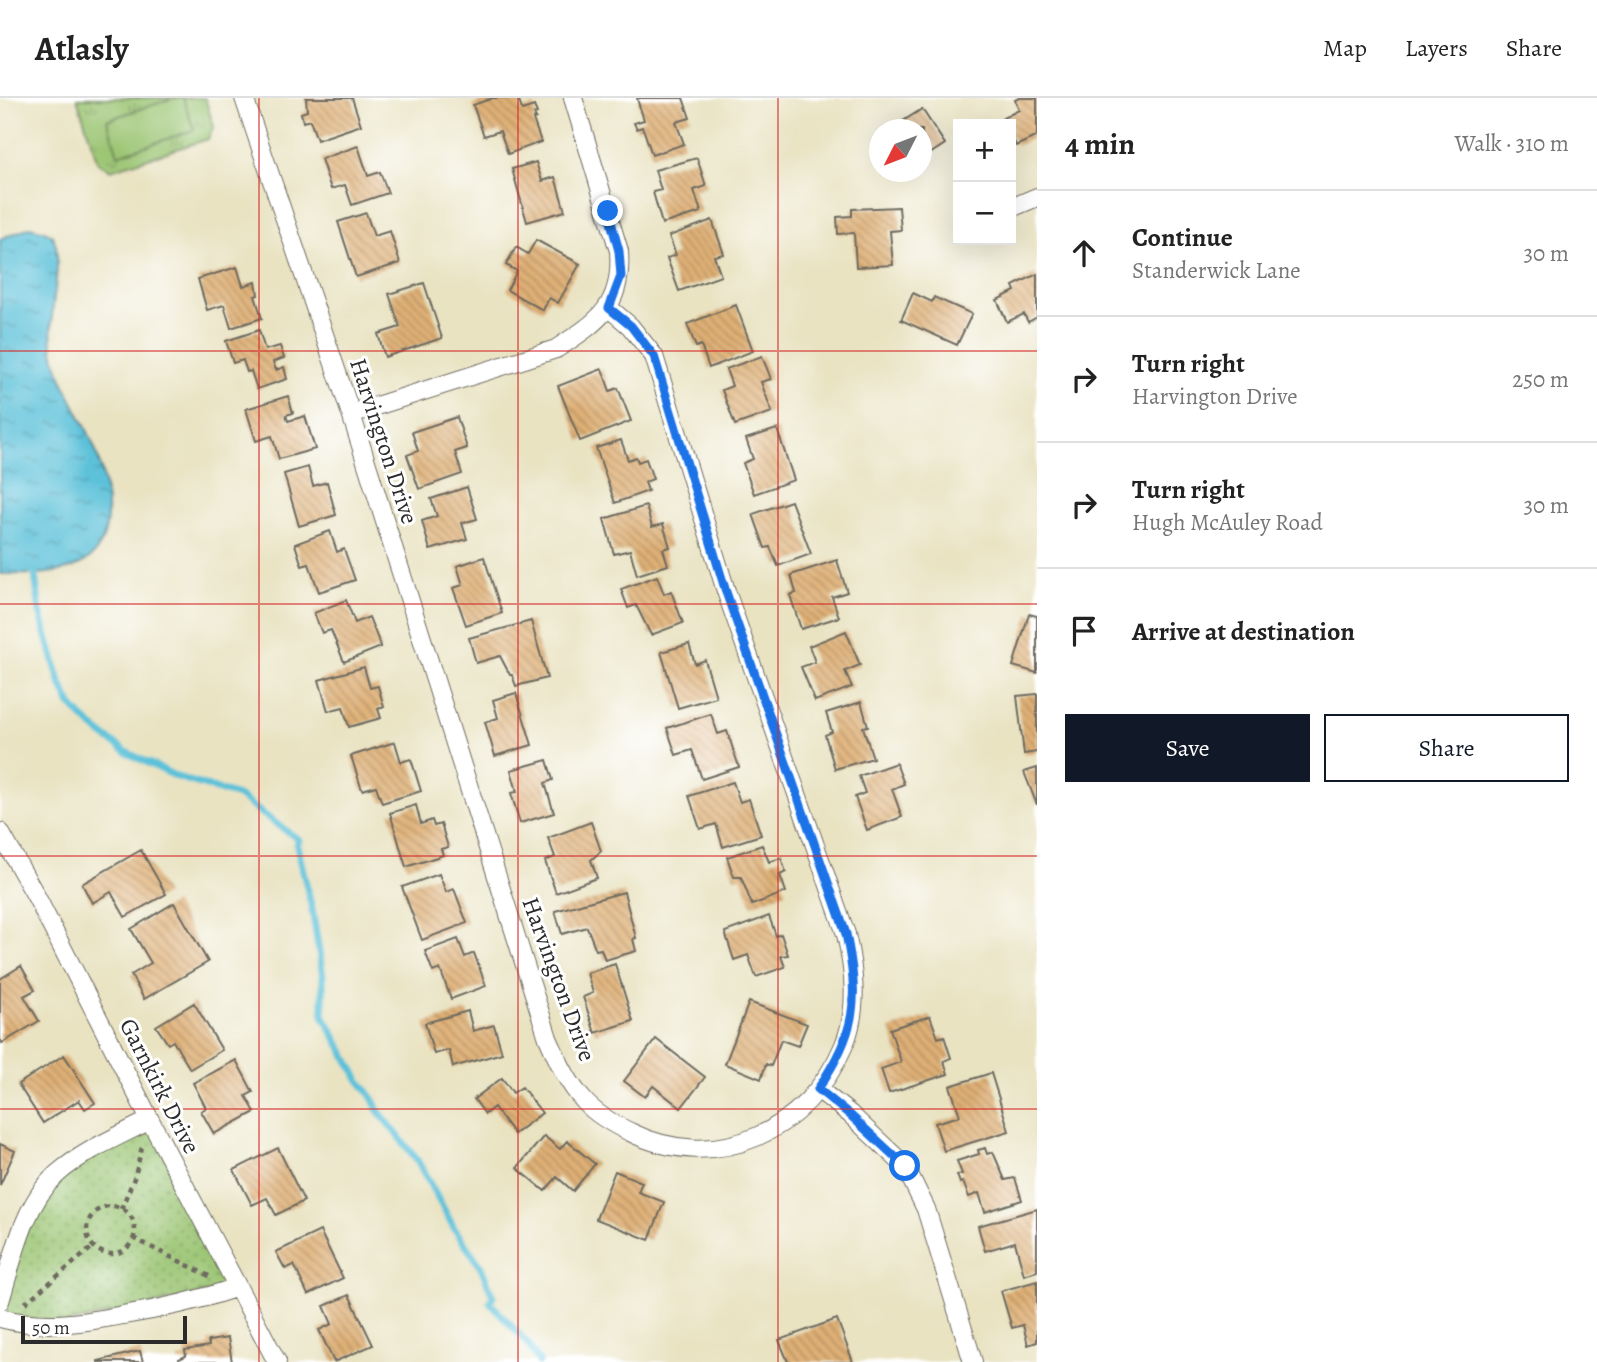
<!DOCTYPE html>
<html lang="en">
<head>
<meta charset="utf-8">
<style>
  :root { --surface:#fff; --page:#f6f6f6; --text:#222; --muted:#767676; --line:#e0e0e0; --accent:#111827 }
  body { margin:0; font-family:Alegreya,serif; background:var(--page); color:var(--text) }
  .controls { position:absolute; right:21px; top:21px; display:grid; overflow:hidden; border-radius:0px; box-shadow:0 7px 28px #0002 }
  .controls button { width:63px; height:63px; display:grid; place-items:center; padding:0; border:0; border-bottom:2px solid var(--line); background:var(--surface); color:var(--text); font:35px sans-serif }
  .compass { position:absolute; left:869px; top:21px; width:63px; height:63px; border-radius:50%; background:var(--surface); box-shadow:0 7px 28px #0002; rotate:228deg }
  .scale { position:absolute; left:21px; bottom:18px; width:166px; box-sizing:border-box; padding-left:7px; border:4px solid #2b2b2b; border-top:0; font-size:19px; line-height:24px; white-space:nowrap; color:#2b2b2b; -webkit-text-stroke:5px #fff; paint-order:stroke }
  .stop { position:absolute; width:21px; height:21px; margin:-16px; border:5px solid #1a73e8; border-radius:50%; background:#fff }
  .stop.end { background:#1a73e8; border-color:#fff; box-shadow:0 2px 7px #0008 }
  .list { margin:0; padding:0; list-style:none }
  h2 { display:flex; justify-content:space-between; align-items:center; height:91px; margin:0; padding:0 28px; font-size:30px }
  h2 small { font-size:23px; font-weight:400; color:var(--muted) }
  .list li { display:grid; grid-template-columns:46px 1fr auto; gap:21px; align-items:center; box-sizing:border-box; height:126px; padding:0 28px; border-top:2px solid var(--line) }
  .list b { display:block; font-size:26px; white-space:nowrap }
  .list p { margin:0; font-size:23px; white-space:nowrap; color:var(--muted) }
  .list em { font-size:23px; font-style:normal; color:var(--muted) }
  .actions { display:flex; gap:14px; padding:21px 28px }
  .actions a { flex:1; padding:16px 0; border:2px solid var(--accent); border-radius:0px; text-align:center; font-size:24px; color:var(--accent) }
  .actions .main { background:var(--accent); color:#fff }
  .icon { flex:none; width:38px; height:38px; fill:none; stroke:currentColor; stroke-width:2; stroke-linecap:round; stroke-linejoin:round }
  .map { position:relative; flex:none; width:1037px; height:1264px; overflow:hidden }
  header { display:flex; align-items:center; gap:42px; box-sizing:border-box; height:98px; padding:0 35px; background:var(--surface); border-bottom:2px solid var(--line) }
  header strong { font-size:33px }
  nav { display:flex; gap:38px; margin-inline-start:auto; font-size:24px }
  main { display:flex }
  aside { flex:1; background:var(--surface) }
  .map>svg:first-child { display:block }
  .grass { fill:url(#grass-dots); stroke:#62784e; stroke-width:2 }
  .park { fill:url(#park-tufts); stroke:#62784e; stroke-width:2 }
  .pitch { fill:#9ac471; stroke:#62784e; stroke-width:2 }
  .water { fill:url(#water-ripples); stroke:#437682; stroke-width:2 }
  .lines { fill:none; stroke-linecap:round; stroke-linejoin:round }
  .stream { stroke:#5bc1d9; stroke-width:7 }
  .building { fill:url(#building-back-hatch) }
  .minor-casing { stroke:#6e6b60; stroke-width:20 }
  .path { stroke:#6e6b60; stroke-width:4.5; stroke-dasharray:5 5; stroke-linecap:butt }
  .minor { stroke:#fff; stroke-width:18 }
  .route { stroke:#1a73e8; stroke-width:9 }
  .grid { fill:none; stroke:#d62828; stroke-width:2; stroke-opacity:0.55 }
  .labels { text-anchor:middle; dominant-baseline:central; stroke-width:6; stroke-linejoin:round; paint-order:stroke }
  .street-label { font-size:24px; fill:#2b2b2b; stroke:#fff }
</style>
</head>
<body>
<header>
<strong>Atlasly</strong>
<nav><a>Map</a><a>Layers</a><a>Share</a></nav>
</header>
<main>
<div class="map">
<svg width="1037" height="1264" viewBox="0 0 1037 1264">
  <defs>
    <pattern id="grass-dots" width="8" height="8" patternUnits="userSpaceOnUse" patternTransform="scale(1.75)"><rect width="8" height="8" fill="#9ac471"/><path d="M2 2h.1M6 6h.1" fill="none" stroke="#7e9f5d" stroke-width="1.8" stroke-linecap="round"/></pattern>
    <pattern id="park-tufts" width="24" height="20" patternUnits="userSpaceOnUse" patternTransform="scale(1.75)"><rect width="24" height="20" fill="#9ac471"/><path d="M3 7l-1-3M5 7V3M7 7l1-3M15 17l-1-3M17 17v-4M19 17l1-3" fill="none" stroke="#7e9f5d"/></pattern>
    <pattern id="water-ripples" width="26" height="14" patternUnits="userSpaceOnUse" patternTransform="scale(1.75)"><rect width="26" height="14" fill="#5bc1d9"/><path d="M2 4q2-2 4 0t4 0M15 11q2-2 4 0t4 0" fill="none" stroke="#4b9db0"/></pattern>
    <pattern id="building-back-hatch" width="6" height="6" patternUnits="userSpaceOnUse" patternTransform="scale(1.75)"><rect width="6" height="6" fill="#dfb076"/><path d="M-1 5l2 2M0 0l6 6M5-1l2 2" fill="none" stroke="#b58f61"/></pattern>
  </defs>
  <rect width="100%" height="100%" fill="#fff"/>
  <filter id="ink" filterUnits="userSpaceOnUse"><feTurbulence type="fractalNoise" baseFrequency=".0143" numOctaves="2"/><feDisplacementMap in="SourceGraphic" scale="14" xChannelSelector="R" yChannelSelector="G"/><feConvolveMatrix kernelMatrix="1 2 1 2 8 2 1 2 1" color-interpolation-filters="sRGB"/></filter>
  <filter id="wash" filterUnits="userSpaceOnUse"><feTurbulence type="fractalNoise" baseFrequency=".00686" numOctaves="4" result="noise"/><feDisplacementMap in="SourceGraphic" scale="28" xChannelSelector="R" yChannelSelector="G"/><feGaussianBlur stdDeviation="1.57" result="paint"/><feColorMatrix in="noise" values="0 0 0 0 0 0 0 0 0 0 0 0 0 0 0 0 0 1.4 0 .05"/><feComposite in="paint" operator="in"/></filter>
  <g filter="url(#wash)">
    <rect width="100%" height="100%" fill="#e9e3c2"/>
    <path class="grass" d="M150,1024L236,1188L64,1226L0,1218V1210L18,1148L57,1079Z"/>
    <path class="park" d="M77,0H205L214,29L208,41L111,72L98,65Z"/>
    <path class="pitch" d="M174,0H183L194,32L118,57L107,22Z"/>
    <path class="water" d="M30,129C37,131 45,132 50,136C65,148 52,202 52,220C51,230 51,242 53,252C60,289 85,320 97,356C108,392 120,452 74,469C50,478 25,476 0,476V141Z"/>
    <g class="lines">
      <path class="stream" d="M32,471L35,477L40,514L60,584L71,607L82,619L100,635L128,655L177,679L238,698L299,742L297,747L312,811L323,878V917L359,982L374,1002L377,1011L417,1062L454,1130L481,1169L493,1198L490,1204L528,1246L539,1264"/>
    </g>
    <g id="blocks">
      <path class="building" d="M306,0H352L361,27L317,42L310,22L303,24L301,15L307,13Z
        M493,0H518L522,12L534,8L537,15L534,16L536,20L533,21L541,44L508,56L500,33L484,38L473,7Z
        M640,0H683L690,20L676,24L684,46L652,57L644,33L642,29L637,31L634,25L644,22L637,1Z
        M1019,0H1037V38L1016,48L1011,36V26H1006L1003,20L1019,12L1015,2Z
        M922,11L945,46L922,61V32H889Z
        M358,48L368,78L380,74L388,95L352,107L345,87L331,91L321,61Z
        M697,60L706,88L694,92L701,114L662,126L653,94L661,92L655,72Z
        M536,64L542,83L555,79L565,113L527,124L512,71Z
        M899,109L901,132L890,133L893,167L856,169L854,135L838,136L837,119L852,118V111Z
        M366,115L374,138L390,133L400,165L356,179L338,124Z
        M712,122L724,156L714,158L721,178L679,193L667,160L676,157L669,138Z
        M536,142L580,166L558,205L549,200L543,212L507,192L517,173L506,167L516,149L528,156Z
        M237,169L243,188L256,184L258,197L255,198L262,220L231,230L224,207L207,212L198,181Z
        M1037,176V219L1028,224L1024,216L1007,224L997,202L1015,193L1013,188Z
        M424,185L442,240L385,259L378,236L400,229L389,196Z
        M913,195L932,204L934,199L972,216L957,247L901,222Z
        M736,207L753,253L709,270L701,247L696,249L687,226Z
        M259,232L265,252L280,248L284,260L273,264L276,272L284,269L287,281L257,291L251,273L247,274L243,262L233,265L226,243Z
        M762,258L771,281L761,284L772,314L735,327L722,292L732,288L726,271Z
        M602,271L610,293L618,290L631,323L580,343L558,288Z
        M288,298L293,315L286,317L288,323L305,318L315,351L279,361L272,338L256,343L246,311Z
        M457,319L467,350L455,354L462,376L419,391L407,357L418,353L412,334Z
        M777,331L794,382L754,396L743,365L753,361L746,341Z
        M621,342L628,362L636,359L638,364L646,361L653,381L645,384L648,393L615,405L596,350Z
        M308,369L313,388L327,384L336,417L299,428L284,376Z
        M467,389L477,421L462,425L467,441L430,452L422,423L437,418L431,401Z
        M791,403L811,456L778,468L770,449L765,450L753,416Z
        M646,408L652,429L663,426L670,449L663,451L668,467L637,477L630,452L614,456L604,421Z
        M330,433L337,454L344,451L355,482L319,494L309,466L302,468L295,446Z
        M484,459L502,515L466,527L453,490L463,487L457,468Z
        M837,462L847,494L832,499L839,519L801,531L790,497L796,495L791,477Z
        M657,478L664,496L671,493L683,525L651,537L636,507L628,510L621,491Z
        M346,502L355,525L369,519L381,549L344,564L331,532L322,535L314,515Z
        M1029,516L1037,518V575L1013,568Z
        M531,523L547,580L516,588L512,577H510L500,558L476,565L469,540Z
        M846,533L860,567L845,573L852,589L815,603L801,569L815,564L809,548Z
        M689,546L695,566L705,562L716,599L678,610L661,554Z
        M364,569L370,590L378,588L384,609L378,611L381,620L349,629L343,609L328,613L319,582Z
        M516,595L532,647L495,658L485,624L498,620L493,602Z
        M1037,596V654L1024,656L1017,598Z
        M861,604L868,628L863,629L873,660L835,671L825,637L832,634L826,615Z
        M711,616L718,636L727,633L739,669L702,681L692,652L676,657L667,630Z
        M395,644L401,664L411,661L421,693L382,705L376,688L362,692L351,658Z
        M547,662L553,682L545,685L554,715L520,725L511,695L517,694L511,672Z
        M896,665L904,686L892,691L902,719L867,732L855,699L865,695L859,678Z
        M1037,670V707L1024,674Z
        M733,684L740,704L749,701L761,737L723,749L716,726L700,731L689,698Z
        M416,707L421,726L432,722L434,728L441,726L448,749L441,751L443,757L406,769L390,715Z
        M591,724L601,753L591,762L597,780L556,795L545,763L555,759L548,740Z
        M762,747L769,764L781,760L786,774L780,777L786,794L752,807L741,779H734L727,759Z
        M141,752L166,796L125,819L111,794L92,805L82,786Z
        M439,776L446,794L454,791L467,825L422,842L402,789Z
        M624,794L636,840L633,841L636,853L605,862L601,851L596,852L587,829L562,836L555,813Z
        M174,805L208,864L144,901L131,877L151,865L131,831Z
        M769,818L776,838L781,836L788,857L781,858L785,869L756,879L748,857L734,862L725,834Z
        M458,841L465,859L474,855L486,888L451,901L440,871L433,874L425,853Z
        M615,866L633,923L595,935L583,899L593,895L587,875Z
        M21,868L35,892L24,898L39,923L2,945L0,941V881Z
        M749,904L807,926L798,948L781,942L771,968L766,966L761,981L725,966Z
        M194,905L222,952L190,971L173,943L168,946L156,928Z
        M468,913L473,933L494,927L502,955L453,969L449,952L434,956L425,925Z
        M930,918L938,940L944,938L951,960L944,963L948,976L889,995L881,971L901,964L890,931Z
        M656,941L705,979L681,1010L653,988L645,999L624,983Z
        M64,957L95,1005L85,1011L79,1002L43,1025L18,986Z
        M236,962L253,994L246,998L255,1014L214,1036L201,1013L206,1010L193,985Z
        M991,975L1009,1033L944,1053L935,1025L960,1018L950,988Z
        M502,980L513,995L522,989L542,1015L514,1036L494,1009L485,1016L474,1001Z
        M544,1038L560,1051L567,1043L595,1066L573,1093L557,1079L545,1093L517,1070Z
        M0,1046L15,1053L0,1087Z
        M278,1050L304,1103L276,1117L267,1100L252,1107L234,1072Z
        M985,1050L987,1056L993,1054L1005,1082L1015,1080L1022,1102L985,1114L979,1095L969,1099L963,1084L960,1085L957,1077L962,1076L957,1063L979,1056L978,1052Z
        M615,1073L642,1084L638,1094L664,1104L649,1142L596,1121Z
        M1037,1111V1173L1024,1177L1015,1144L985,1153L978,1128Z
        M320,1133L343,1180L308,1197L294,1167L285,1171L276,1154Z
        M1037,1183V1244L1028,1247L1023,1227L1012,1230L1001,1193Z
        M349,1197L373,1247L334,1264L319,1232L332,1226L324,1208Z
        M837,1221L853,1264H788L779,1242Z
        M228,1240L232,1264H179V1261L186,1258L185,1252L209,1248L208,1243Z
        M140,1253L143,1264H98V1263Z"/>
    </g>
  </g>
  <g filter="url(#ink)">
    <use href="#blocks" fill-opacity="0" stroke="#6e6b60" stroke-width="2"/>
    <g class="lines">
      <defs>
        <path id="minor" d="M244,0L351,316L548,940C558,963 568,986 585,1004C597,1017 615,1027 630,1034C717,1077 808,1033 844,947C859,911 854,872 846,836L726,493L654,258L630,228L609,210
          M1011,110L1037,99
          M351,316L556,251C599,223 623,208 619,153L573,0
          M0,734L36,798L150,1022L277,1264
          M818,991L850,1016L905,1068L926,1111L973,1264
          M0,1203C13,1161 23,1107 57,1076C83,1053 119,1038 150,1022
          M0,1220C42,1231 81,1225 123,1217C163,1211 200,1202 238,1189"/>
      </defs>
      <use href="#minor" class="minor-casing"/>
      <path class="path" d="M87 1132a24 24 0 1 1 48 0a24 24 0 1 1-48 0Z
        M121,1111L135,1078L142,1049
        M133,1140L211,1179
        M25,1205L94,1148"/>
      <use href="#minor" class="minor"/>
    </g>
  </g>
  <g class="lines" filter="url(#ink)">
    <path class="route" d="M608,113L619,153L621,178L609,210L631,228L654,258L726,494L846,836C860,904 856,933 818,991L849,1016L905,1068"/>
  </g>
  <path class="grid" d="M259,0V1264M518,0V1264M778,0V1264M0,253H1037M0,506H1037M0,758H1037M0,1011H1037"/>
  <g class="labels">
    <g class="street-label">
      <text transform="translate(384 343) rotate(72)">Harvington Drive</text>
      <text transform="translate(559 881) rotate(70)">Harvington Drive</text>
      <text transform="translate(160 988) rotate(63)">Garnkirk Drive</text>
    </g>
  </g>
</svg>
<div class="controls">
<button>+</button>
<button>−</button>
</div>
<svg class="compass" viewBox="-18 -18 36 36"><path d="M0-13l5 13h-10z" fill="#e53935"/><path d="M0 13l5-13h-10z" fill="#767676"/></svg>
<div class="scale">50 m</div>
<div class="stop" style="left:905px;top:1068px"></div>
<div class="stop end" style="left:608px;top:113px"></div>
</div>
<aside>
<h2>4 min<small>Walk · 310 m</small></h2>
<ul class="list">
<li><svg class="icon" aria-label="ahead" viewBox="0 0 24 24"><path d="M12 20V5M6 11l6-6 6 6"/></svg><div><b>Continue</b><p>Standerwick Lane</p></div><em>30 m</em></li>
<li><svg class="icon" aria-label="right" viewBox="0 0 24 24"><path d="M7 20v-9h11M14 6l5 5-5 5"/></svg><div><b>Turn right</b><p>Harvington Drive</p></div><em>250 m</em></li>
<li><svg class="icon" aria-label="right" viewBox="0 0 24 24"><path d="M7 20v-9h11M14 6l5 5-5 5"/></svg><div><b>Turn right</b><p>Hugh McAuley Road</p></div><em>30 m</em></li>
<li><svg class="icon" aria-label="arrive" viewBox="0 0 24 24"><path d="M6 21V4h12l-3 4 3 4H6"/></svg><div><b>Arrive at destination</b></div></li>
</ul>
<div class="actions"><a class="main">Save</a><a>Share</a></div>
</aside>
</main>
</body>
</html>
